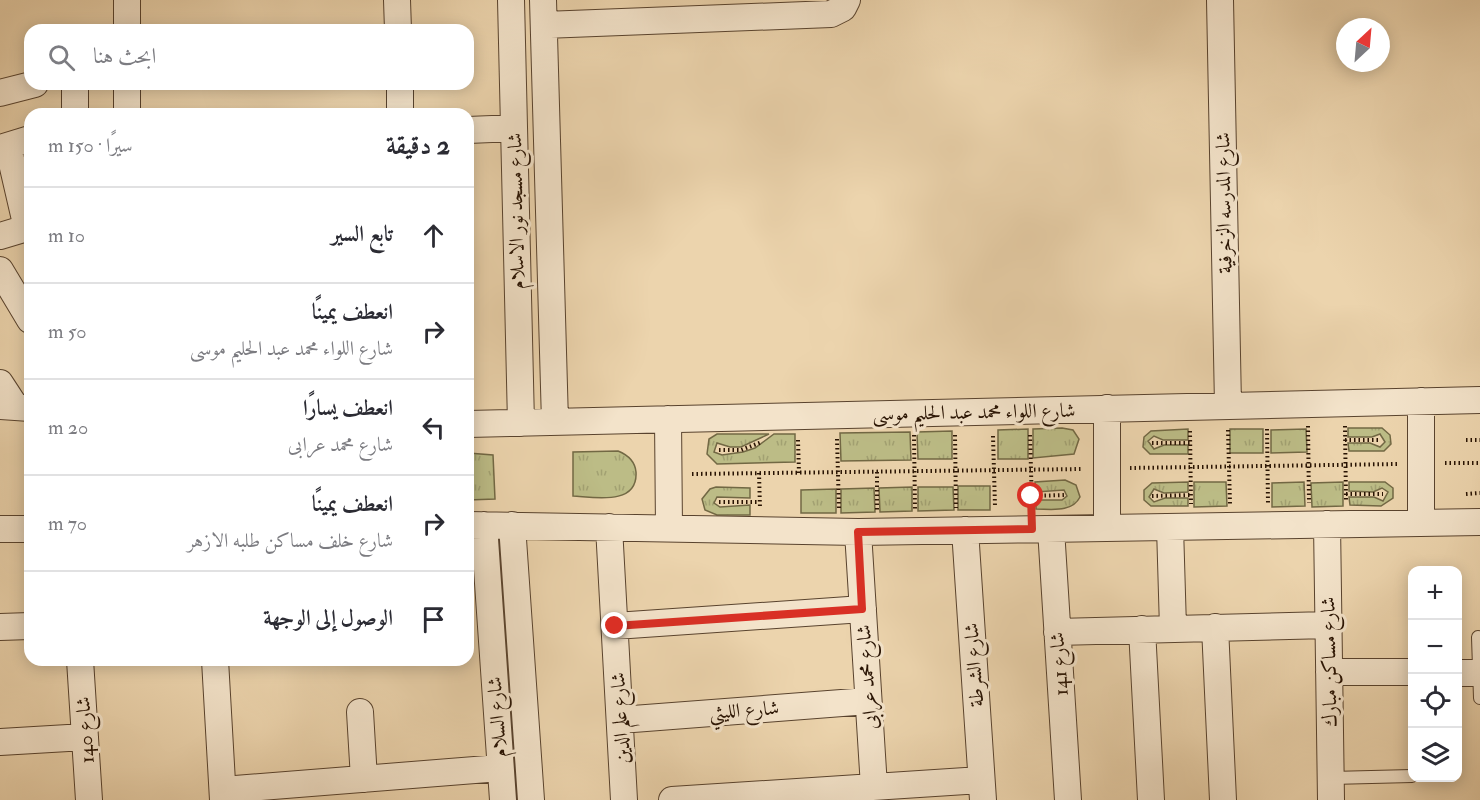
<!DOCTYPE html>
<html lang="ar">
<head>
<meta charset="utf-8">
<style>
  :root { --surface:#fff; --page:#f7f7f7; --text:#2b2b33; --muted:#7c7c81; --line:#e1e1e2 }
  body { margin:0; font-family:"IM FELL Double Pica",Amiri,serif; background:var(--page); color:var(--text); direction:rtl }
  .controls { position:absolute; right:18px; bottom:18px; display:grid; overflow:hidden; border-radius:12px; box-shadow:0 3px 15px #0003 }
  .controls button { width:54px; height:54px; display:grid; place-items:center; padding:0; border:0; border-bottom:2px solid var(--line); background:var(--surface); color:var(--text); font:30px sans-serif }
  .compass { position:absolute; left:1336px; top:18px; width:54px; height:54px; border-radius:50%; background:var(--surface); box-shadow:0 3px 15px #0003; rotate:26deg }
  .stop { position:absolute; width:18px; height:18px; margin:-14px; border:4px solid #d93025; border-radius:50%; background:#fff }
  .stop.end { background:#d93025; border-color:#fff; box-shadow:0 2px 6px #0008 }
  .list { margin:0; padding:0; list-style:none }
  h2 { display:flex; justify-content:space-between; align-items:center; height:78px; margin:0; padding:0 24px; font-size:26px }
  h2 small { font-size:20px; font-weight:400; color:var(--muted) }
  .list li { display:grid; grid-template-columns:39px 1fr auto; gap:18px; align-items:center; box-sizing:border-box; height:96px; padding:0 24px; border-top:2px solid var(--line) }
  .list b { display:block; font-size:22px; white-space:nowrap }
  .list p { margin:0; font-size:20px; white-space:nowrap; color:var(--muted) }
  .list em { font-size:20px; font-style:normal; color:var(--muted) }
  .icon { flex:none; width:33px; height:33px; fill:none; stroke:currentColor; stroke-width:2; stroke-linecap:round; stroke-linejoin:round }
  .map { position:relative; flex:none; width:1480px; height:800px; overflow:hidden; direction:ltr }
  .search { position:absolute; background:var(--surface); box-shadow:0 3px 15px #0003; left:24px; top:24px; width:450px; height:66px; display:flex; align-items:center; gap:15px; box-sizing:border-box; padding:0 21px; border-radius:18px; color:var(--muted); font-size:22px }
  .panel { position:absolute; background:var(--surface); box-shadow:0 3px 15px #0003; left:24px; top:108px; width:450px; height:558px; border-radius:18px; direction:rtl }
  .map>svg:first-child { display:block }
  .grass { fill:url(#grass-tufts); stroke:#726844; stroke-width:1.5 }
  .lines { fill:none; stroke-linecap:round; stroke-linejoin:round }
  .service-casing { stroke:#59432e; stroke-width:14 }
  .minor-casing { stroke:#59432e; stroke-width:28 }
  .path { stroke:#281303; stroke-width:4; stroke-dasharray:1.5 3; stroke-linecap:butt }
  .service { stroke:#f3e3ca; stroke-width:12 }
  .minor { stroke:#f3e3ca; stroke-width:26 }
  .route { stroke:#d93025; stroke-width:8 }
  .labels { text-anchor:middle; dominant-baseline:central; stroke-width:6; stroke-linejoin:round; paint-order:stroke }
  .street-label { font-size:20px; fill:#281303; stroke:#f3e3ca }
</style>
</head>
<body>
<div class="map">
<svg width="1480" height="800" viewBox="0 0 1480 800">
  <defs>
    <pattern id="grass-tufts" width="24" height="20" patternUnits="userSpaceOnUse" patternTransform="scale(1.5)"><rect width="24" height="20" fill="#bcbc86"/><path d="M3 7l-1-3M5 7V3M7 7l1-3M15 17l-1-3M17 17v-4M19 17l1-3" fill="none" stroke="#a2a172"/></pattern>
  </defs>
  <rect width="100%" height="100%" fill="#ecd4ad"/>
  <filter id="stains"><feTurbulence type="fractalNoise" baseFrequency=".00333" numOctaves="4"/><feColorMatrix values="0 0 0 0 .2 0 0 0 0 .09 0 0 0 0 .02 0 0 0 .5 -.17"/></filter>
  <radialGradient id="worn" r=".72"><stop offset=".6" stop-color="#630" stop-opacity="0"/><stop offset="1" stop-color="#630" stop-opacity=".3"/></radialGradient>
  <path class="grass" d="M1062,428L1073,430L1079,439L1074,454L1033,458V429Z
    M1348,428H1382L1390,435L1391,444L1384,451H1349L1348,443H1370L1380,447L1385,442L1380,434L1372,437H1348Z
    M1028,429V459H998V430Z
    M1188,429V440H1163L1154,436L1148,441L1154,449L1164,445H1188V454H1150L1143,447L1144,437L1151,431Z
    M1263,429V453H1230V429Z
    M1306,429L1307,452L1271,453V430Z
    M952,431V459H918L917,432Z
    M910,432L911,460L841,461L840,433Z
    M717,434H769L741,447H730L717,443L714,452L722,455L743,452L755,448L774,434H795V462L717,464L707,454L709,439Z
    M618,451C628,455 635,461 636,472C638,506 594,497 573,496V452Z
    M468,453L493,455L495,499L468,500Z
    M1065,480L1076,485L1080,497C1072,513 1051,509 1036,509V500H1062L1067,496L1064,490L1036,492L1035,482Z
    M1188,482V492L1164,493L1154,489L1149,497L1154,502L1165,498H1188V506H1151L1144,500V490L1152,483Z
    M1194,482H1226L1227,506L1194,507Z
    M1304,482L1305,506L1272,507V483Z
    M1343,482V506L1312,507L1311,483Z
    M1349,482H1385L1393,488V498L1381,506L1350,505L1349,497H1374L1383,501L1388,492L1382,488L1373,492L1349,491Z
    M958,486H990V510H958Z
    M716,487L750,488V498L717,497L714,503L720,507L750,505V515H717L705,510L702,499L710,489Z
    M912,487V511L880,512L879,488Z
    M918,487H953L954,510L918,511Z
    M874,488L875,512L841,513V489Z
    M836,489V513H801V490Z"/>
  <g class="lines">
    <defs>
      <path id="service" d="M1478,637L1480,698
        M1331,778L1412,776"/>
      <path id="minor" d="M397,0L398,30
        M511,0L521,423
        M543,0L555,422
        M1220,0L1228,405
        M544,25L831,14L843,8L847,0
        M127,30V0
        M75,84V114
        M127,84V114
        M400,84V114
        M0,93L35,84
        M468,130L514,128
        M8,146L27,228
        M0,148L30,139
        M0,236L30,227
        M0,270L30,320
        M0,383L15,406
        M0,406L30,408
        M668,419L669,528
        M468,424L1480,400
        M1421,523V401
        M1327,524L1331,800
        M468,525L858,532L1480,522
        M484,525L503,800
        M512,525L531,800
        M609,527L624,800
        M1170,527L1173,628
        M1107,528V408
        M0,529H30
        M1051,529L1068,800
        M965,530L983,800
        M858,532L874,787
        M615,626L863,609
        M0,627L30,626
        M1215,627L1223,800
        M1142,629L1151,800
        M1057,632L1328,625
        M80,660L89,800
        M215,660L223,800
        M1329,672H1412
        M1458,673H1480
        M360,712L364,779
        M620,720L868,701
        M0,742L85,737
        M223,790L500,768
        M672,800L981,780"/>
    </defs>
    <use href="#service" class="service-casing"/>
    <use href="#minor" class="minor-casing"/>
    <path class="path" d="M1308,426L1309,503
      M1345,426L1346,502
      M1267,429L1268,503
      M1228,430L1230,504
      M1190,431L1191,504
      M914,435L915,509
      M955,435L956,508
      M1030,435L1032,505
      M993,436L995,506
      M837,439L839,509
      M798,440L799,473
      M1345,440H1381
      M1466,440H1480
      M1152,443H1190
      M719,450H741L762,442
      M1445,463H1480
      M1130,468L1398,464
      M877,472V510
      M759,473L760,508
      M692,474L1083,469
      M1346,494H1383
      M1466,494L1480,493
      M1031,496L1064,495
      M1152,496L1191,495
      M719,502H759"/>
    <use href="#service" class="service"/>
    <use href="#minor" class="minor"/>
  </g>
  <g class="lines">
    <path class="route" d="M615,626L862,609L858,532L1032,529L1031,496"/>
  </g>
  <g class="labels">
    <g class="street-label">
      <text transform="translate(1224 203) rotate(-91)">شارع المدرسه الزخرفية</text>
      <text transform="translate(516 211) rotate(-91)">شارع مسجد نور الاسلام</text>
      <text transform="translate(974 412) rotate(-1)">شارع اللواء محمد عبد الحليم موسى</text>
      <text transform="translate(1329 662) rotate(-91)">شارع مساكن مبارك</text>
      <text transform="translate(1059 664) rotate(-94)">شارع 141</text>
      <text transform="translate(974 665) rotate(-94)">شارع الشرطة</text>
      <text transform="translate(867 677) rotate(-94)">شارع محمد عرابى</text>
      <text transform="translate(744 710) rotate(-4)">شارع الليثي</text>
      <text transform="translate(497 717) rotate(-94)">شارع السلام</text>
      <text transform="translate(620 718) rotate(-93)">شارع علم الدين</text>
      <text transform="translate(85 730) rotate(-94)">شارع 140</text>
    </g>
  </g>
  <rect width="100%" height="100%" filter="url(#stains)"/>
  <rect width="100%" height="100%" fill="url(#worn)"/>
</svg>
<div class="controls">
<button>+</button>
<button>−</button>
<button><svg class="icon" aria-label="locate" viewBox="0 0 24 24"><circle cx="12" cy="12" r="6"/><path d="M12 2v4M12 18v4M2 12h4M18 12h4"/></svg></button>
<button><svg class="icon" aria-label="layers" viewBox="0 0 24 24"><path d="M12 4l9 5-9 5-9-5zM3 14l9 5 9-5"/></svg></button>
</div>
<svg class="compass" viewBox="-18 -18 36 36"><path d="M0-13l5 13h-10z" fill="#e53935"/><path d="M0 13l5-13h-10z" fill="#7c7c81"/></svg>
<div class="stop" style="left:1031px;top:496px"></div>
<div class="stop end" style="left:615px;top:626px"></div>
<div class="search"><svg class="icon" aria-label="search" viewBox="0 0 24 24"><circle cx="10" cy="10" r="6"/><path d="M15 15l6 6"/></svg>ابحث هنا</div>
<section class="panel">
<h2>2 دقيقة<small>سيرًا · 150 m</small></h2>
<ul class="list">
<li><svg class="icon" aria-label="ahead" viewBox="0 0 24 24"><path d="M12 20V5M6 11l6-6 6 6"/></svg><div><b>تابع السير</b></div><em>10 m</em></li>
<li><svg class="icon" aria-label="right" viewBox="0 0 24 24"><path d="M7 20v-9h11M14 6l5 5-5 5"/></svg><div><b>انعطف يمينًا</b><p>شارع اللواء محمد عبد الحليم موسى</p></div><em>50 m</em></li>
<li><svg class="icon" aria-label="left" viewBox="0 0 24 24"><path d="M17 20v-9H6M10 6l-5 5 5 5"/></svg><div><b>انعطف يسارًا</b><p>شارع محمد عرابى</p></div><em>20 m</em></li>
<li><svg class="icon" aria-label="right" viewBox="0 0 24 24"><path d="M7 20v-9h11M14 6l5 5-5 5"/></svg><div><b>انعطف يمينًا</b><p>شارع خلف مساكن طلبه الازهر</p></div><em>70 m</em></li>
<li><svg class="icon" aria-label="arrive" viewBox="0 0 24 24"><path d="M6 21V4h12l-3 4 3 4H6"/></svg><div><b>الوصول إلى الوجهة</b></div></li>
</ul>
</section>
</div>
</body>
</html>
